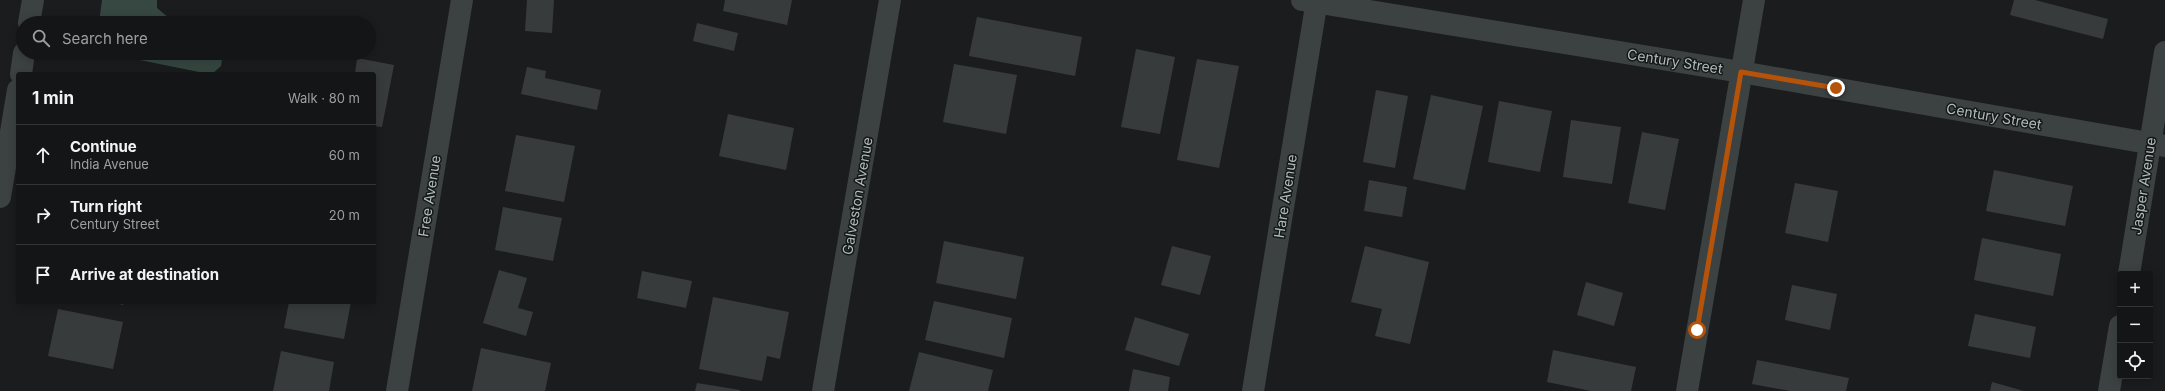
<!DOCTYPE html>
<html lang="en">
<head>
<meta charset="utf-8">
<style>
  :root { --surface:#141516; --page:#1d1e1f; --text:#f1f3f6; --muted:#9d9fa1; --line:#333435 }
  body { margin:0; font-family:Inter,sans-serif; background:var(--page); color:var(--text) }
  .controls { position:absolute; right:12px; bottom:12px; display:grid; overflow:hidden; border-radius:4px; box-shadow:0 2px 10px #0003 }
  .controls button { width:36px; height:36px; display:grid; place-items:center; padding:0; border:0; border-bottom:1px solid var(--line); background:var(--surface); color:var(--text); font:20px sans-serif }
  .stop { position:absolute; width:12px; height:12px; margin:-9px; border:3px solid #b45309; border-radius:50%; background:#fff }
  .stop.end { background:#b45309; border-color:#fff; box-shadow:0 1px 4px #0008 }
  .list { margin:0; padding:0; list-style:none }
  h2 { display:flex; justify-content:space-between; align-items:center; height:52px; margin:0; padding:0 16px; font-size:17px }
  h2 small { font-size:13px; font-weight:400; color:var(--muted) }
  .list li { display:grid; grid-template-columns:26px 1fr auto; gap:12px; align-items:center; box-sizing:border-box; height:60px; padding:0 16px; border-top:1px solid var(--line) }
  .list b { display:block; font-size:15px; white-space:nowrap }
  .list p { margin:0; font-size:13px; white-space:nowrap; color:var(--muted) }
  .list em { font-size:13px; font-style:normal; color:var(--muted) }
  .icon { flex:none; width:22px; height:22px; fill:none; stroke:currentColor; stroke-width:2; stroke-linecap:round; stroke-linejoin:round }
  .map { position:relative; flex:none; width:2165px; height:391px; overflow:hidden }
  .search { position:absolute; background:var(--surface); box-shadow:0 2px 10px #0003; left:16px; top:16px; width:360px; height:44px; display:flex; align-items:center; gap:10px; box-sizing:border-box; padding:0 14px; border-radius:22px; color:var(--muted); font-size:15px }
  .panel { position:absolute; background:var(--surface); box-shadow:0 2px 10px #0003; left:16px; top:72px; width:360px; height:232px; border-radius:4px }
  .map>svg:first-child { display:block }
  .water { fill:#364841 }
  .building { fill:#383b3c }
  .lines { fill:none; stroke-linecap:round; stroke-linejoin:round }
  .minor { stroke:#3c4142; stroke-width:22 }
  .tertiary { stroke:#3c4142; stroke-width:22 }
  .route { stroke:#b45309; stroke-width:5 }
  .labels { text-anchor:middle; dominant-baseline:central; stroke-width:3; stroke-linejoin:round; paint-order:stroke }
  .street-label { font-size:14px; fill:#aebcba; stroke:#161818 }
</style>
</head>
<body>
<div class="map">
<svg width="2165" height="391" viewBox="0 0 2165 391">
  <rect width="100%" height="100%" fill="#1b1c1d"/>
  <path class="water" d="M102,0H157V8L175,23H99Z
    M105,53H223L221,66L212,74H209Z"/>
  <path class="building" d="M527,0H554L552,33L525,31Z
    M725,0H792L787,25L723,11Z
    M2014,0H2035L2108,19L2103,39L2010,15Z
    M977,17L1082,37L1075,76L969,56Z
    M697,23L738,33L734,51L693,41Z
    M1136,49L1175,57L1160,134L1121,127Z
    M357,58L394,65L382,127L374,126V74H355Z
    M1197,59L1239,66L1219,168L1177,160Z
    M954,64L1017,75L1006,134L943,122Z
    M527,67L546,71L545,78L601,90L597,110L521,94Z
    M1376,90L1408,96L1395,168L1363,162Z
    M1431,95L1483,106L1465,190L1413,179Z
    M1499,101L1552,111L1540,172L1488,162Z
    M728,114L794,128L786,170L719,156Z
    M1571,120L1621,127L1612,184L1563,177Z
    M1642,132L1679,139L1665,210L1628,203Z
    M516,135L575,146L564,202L505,191Z
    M1994,170L2073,186L2065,226L1986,211Z
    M1369,180L1407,187L1402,217L1364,211Z
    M1795,183L1838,191L1828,242L1785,233Z
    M503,207L562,218L553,261L495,250Z
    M1982,238L2061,254L2053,296L1974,280Z
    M944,241L1024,257L1016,299L936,283Z
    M1172,246L1211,256L1200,295L1161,285Z
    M1365,246L1429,262L1410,344L1375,336L1382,309L1351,302Z
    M499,270L527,278L518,308L533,312L526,336L483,323Z
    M642,271L692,281L686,308L637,298Z
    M1586,282L1623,293L1614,326L1577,315Z
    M1792,285L1837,294L1830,330L1785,320Z
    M713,297L789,312L780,359L767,356L762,381L699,369Z
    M934,301L1012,318L1004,358L925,340Z
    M111,302H124L123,305Z
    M289,302H351L344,339L284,328Z
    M58,309L123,322L113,369L48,356Z
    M1975,314L2036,327L2030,358L1968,346Z
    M1135,317L1189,334L1179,366L1125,350Z
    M481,348L551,363L545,391H472Z
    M1553,350L1636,367L1631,391H1591L1547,382Z
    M281,351L334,362L329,391H273Z
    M919,352L993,370L988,391H909Z
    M1757,360L1849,378L1846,391H1790L1752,384Z
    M1133,369L1170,377L1168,391H1129Z
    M1992,382L2024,391H1990Z
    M697,383L740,390V391H695Z"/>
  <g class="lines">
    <path class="minor" d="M29,23L33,0
      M21,74L24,53
      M0,197L18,90
      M2129,274L2165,52
      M397,391L462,0
      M823,391L890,0
      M1253,391L1317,0
      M1687,391L1754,0
      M2109,391L2120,326"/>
    <path class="tertiary" d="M1302,0L1741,72L2165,146"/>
  </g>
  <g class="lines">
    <path class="route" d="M1697,330L1741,72L1836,88"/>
  </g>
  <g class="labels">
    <g class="street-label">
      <text transform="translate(1675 61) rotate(9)">Century Street</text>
      <text transform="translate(1994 116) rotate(10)">Century Street</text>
      <text transform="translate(2143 186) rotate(-81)">Jasper Avenue</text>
      <text transform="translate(429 196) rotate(-81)">Free Avenue</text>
      <text transform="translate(857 196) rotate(-80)">Galveston Avenue</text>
      <text transform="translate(1285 196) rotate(-81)">Hare Avenue</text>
    </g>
  </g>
</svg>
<div class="controls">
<button>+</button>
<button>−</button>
<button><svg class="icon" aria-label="locate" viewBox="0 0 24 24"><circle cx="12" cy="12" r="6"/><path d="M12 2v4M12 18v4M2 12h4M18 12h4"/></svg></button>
</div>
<div class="stop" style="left:1697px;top:330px"></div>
<div class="stop end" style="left:1836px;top:88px"></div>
<div class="search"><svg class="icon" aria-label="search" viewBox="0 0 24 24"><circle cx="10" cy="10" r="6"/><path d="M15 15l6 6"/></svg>Search here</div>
<section class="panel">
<h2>1 min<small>Walk · 80 m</small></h2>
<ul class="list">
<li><svg class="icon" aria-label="ahead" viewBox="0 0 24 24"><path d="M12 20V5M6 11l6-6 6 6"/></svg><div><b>Continue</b><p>India Avenue</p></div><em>60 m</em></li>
<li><svg class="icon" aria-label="right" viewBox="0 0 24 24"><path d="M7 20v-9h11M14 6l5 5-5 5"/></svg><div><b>Turn right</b><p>Century Street</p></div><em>20 m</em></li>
<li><svg class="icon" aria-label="arrive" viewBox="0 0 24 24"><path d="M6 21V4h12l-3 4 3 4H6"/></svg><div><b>Arrive at destination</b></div></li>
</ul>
</section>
</div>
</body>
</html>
